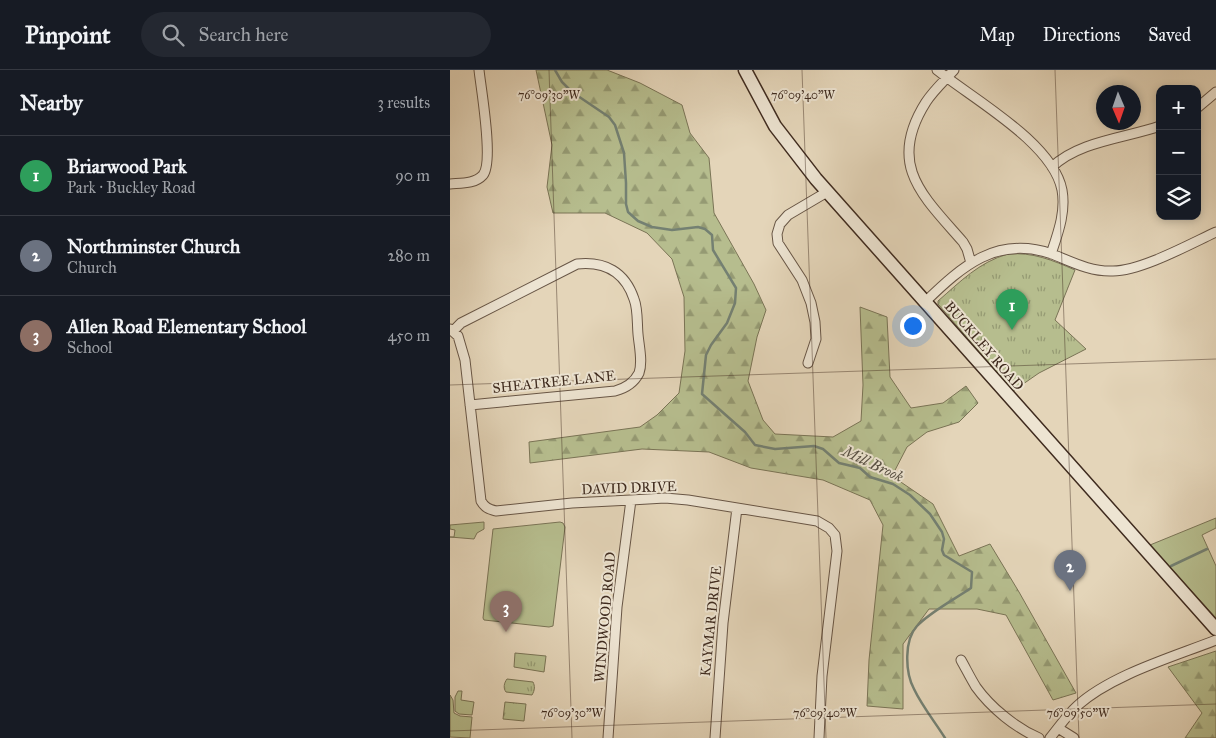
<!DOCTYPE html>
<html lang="en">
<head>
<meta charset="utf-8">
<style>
  :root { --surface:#171b24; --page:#242831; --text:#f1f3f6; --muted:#9ea1a6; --line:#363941; --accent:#1a73e8 }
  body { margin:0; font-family:"IM FELL Great Primer",serif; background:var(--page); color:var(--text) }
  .controls { position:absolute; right:15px; top:15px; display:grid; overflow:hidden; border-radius:10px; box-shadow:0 2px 8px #0003 }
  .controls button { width:45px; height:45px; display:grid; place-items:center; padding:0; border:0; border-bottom:1px solid var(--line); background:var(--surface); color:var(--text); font:25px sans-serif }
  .compass { position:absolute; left:646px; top:15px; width:45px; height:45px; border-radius:50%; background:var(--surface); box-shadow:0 2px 8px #0003; rotate:178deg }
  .you { position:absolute; left:462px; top:255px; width:18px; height:18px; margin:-12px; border:4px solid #fff; border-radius:50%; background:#1a73e8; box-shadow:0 0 0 8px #1a73e833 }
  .badge { display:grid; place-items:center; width:32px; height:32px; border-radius:50%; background:var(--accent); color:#fff; font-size:16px; font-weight:700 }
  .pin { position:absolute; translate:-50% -41px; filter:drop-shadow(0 1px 2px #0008) }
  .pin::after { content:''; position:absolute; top:26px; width:18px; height:15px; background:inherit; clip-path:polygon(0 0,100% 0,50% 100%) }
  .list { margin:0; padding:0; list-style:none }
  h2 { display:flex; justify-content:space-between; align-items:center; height:65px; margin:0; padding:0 20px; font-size:21px }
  h2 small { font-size:16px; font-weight:400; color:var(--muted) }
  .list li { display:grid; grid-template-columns:32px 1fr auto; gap:15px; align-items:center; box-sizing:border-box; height:80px; padding:0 20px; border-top:1px solid var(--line) }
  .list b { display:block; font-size:19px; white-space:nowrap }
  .list p { margin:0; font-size:16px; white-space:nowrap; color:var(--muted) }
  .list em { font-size:16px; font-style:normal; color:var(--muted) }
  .icon { flex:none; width:28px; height:28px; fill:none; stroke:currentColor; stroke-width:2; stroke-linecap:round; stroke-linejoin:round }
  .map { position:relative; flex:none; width:766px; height:668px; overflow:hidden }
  header { display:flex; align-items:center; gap:30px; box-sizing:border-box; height:70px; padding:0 25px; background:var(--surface); border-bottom:1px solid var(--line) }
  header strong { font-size:24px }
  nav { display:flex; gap:28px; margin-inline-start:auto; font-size:18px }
  .search { width:350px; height:45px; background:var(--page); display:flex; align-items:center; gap:12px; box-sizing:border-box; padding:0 18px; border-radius:28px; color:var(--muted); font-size:19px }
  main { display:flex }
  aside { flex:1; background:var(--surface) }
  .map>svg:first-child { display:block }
  .green { fill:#b6bd8e; stroke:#7a7456 }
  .forest { fill:url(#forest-firs); stroke:#7a7456 }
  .park { fill:url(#park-tufts); stroke:#7a7456 }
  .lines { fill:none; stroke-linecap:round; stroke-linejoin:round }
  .stream { stroke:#748072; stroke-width:2.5 }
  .street-casing { stroke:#685646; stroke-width:11 }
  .secondary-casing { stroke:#3f2b1f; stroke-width:15 }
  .street { stroke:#ede4d2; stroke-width:9 }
  .secondary { stroke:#ede4d2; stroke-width:12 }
  .ticks { fill:none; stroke:#3f2b1f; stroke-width:1; stroke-opacity:0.45 }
  .labels { text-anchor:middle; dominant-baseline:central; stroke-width:4; stroke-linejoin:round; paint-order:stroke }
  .street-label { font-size:14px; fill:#3f2b1f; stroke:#ede4d2 }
  .water-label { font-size:15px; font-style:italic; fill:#554e42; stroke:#ede4d2 }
  .ticks-label { font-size:12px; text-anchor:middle; fill:#3f2b1f; stroke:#ede4d2; stroke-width:4; stroke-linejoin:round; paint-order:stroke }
</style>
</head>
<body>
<header>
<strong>Pinpoint</strong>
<div class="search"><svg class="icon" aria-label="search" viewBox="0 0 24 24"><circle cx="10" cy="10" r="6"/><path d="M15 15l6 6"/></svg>Search here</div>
<nav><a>Map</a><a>Directions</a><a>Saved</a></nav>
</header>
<main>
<aside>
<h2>Nearby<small>3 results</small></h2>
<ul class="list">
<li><span class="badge" style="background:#2e9e5b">1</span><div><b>Briarwood Park</b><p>Park · Buckley Road</p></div><em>90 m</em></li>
<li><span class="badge" style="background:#6b7280">2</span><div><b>Northminster Church</b><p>Church</p></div><em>280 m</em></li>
<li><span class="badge" style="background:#8d6e63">3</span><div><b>Allen Road Elementary School</b><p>School</p></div><em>450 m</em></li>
</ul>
</aside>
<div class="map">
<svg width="766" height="668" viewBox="0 0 766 668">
  <defs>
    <pattern id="forest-firs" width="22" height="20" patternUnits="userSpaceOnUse" patternTransform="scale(1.25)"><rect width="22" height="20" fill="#b6bd8e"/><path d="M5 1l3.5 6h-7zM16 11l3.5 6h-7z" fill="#959a73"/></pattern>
    <pattern id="park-tufts" width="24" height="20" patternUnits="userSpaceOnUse" patternTransform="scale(1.25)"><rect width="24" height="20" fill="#b6bd8e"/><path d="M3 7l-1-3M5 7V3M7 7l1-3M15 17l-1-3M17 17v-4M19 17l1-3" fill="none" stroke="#959a73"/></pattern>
  </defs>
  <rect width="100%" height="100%" fill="#e4d5b9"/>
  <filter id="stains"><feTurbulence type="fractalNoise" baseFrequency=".004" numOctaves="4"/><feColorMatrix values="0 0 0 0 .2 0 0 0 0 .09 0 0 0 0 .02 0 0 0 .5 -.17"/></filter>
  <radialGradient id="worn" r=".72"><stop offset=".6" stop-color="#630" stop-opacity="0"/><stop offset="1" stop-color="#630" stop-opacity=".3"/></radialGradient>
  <path class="green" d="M766,448V458L752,465L766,496V548L700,475Z
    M34,452V459L27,463L24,469L0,467H4L5,460L0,459V455Z
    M110,452L113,453L115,457L103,556L99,557L34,550L33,548L43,459Z
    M8,621H12L11,630L24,632L22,645L9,644L5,641V627Z
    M0,625L3,630L4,643L10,646L22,647L20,668L0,667Z"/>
  <path class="forest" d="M86,0H157L190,13L232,35L240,63L259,88L264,143L304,214L316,240L307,267L298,311L313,350L325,364L383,367L411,351L413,315L410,237L437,247L440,307L461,338L493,333L516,316L528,333L509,352L477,362L457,377L442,406L483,434L509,486L540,474L569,522L626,623L603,630L556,545L527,539H479L453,574V639L417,636L419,590L433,455L420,430L373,410L301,398L259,382L192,379L80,393L79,372L190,357L207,345L229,323L235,281L234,227L222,189L197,163L155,143H103L97,117L102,75Z
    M766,581V668H735L752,643L718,597Z"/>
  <path class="park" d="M558,184C583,182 602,190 625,200L605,250L636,279L589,303L563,321L488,234V231C510,212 529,192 558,184Z
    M65,583L96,586L94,602L64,597Z
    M57,609L83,612C85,616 85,620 82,625L56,622C53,618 54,613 57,609Z
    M55,632L76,634L74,651L53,649Z"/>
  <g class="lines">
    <path class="stream" d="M105,0L112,12L122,22L159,47L165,55L174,83L176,113V134L178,142L188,151L202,157L222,160L248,157L255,159L262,165L263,180L286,218L285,233L277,253L261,275L256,285L252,324L295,362L305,375L325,379L364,376L373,379L389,393L410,398L420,407L443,414L460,425L480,444L492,462L494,469L492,480L494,485L522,502L521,518C505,529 480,542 467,556C454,570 455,602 464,619C472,636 485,652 495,668
      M721,496L757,479"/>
    <defs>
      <path id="street" d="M487,0C523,29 603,73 612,120C616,142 608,163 601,184
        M504,0C494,11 484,20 476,32C436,95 473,126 513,172L517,179L521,193
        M747,38L766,22
        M602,97C629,71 676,68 710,56
        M0,114C11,113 25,114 33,105C44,92 31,19 29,0
        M475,232C512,196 547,165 602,184C622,192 641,202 663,201C691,201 740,174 766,162
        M0,259L8,266L15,290L31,431C35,438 39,439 46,441L122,433L181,430L215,428L238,430L367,451L379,458L385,465L387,481L372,606L369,668
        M3,261L11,253L127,194C155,191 175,202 184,229C188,239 187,253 188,264C189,276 193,292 189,303C184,313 176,318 165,321L20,335
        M358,293L366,269L365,252L361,233L352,210L328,173L327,164L330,154L338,145L377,122
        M511,590C516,599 521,609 526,617C541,638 566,658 589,668
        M608,658L624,668
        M158,668L167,537L181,430
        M265,668L273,553L287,438
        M600,668C609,657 617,645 627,636C661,605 723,587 766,570"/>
      <path id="secondary" d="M295,0L325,56L366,109L766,559"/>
    </defs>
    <use href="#street" class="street-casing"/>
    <use href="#secondary" class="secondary-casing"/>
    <use href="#street" class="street"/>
    <use href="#secondary" class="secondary"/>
  </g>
  <path class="ticks" d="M99,0L122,668M352,0L376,668M605,0L629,668M0,315L766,289M0,661L766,634"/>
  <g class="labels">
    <g class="street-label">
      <text transform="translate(534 276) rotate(49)">BUCKLEY ROAD</text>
      <text transform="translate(104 312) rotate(-6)">SHEATREE LANE</text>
      <text transform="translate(179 418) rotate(-2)">DAVID DRIVE</text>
      <text transform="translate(155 547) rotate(-85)">WINDWOOD ROAD</text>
      <text transform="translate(261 551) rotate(-84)">KAYMAR DRIVE</text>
    </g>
    <g class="water-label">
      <text transform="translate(423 394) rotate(25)">Mill Brook</text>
    </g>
  </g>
  <g class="ticks-label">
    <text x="99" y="29">76°09'30"W</text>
    <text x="353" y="29">76°09'40"W</text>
    <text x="122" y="647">76°09'30"W</text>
    <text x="375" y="647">76°09'40"W</text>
    <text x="628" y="647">76°09'50"W</text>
  </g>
  <rect width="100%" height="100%" filter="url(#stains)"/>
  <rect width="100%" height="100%" fill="url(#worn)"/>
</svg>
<div class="controls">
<button>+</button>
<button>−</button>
<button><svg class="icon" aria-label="layers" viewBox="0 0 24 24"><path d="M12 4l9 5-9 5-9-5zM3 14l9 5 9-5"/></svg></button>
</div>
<svg class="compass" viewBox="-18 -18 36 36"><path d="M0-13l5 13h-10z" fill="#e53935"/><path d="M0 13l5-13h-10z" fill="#9ea1a6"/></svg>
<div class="you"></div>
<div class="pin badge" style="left:562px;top:260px;background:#2e9e5b">1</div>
<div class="pin badge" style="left:620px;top:521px;background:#6b7280">2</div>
<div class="pin badge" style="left:56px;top:562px;background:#8d6e63">3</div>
</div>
</main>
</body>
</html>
